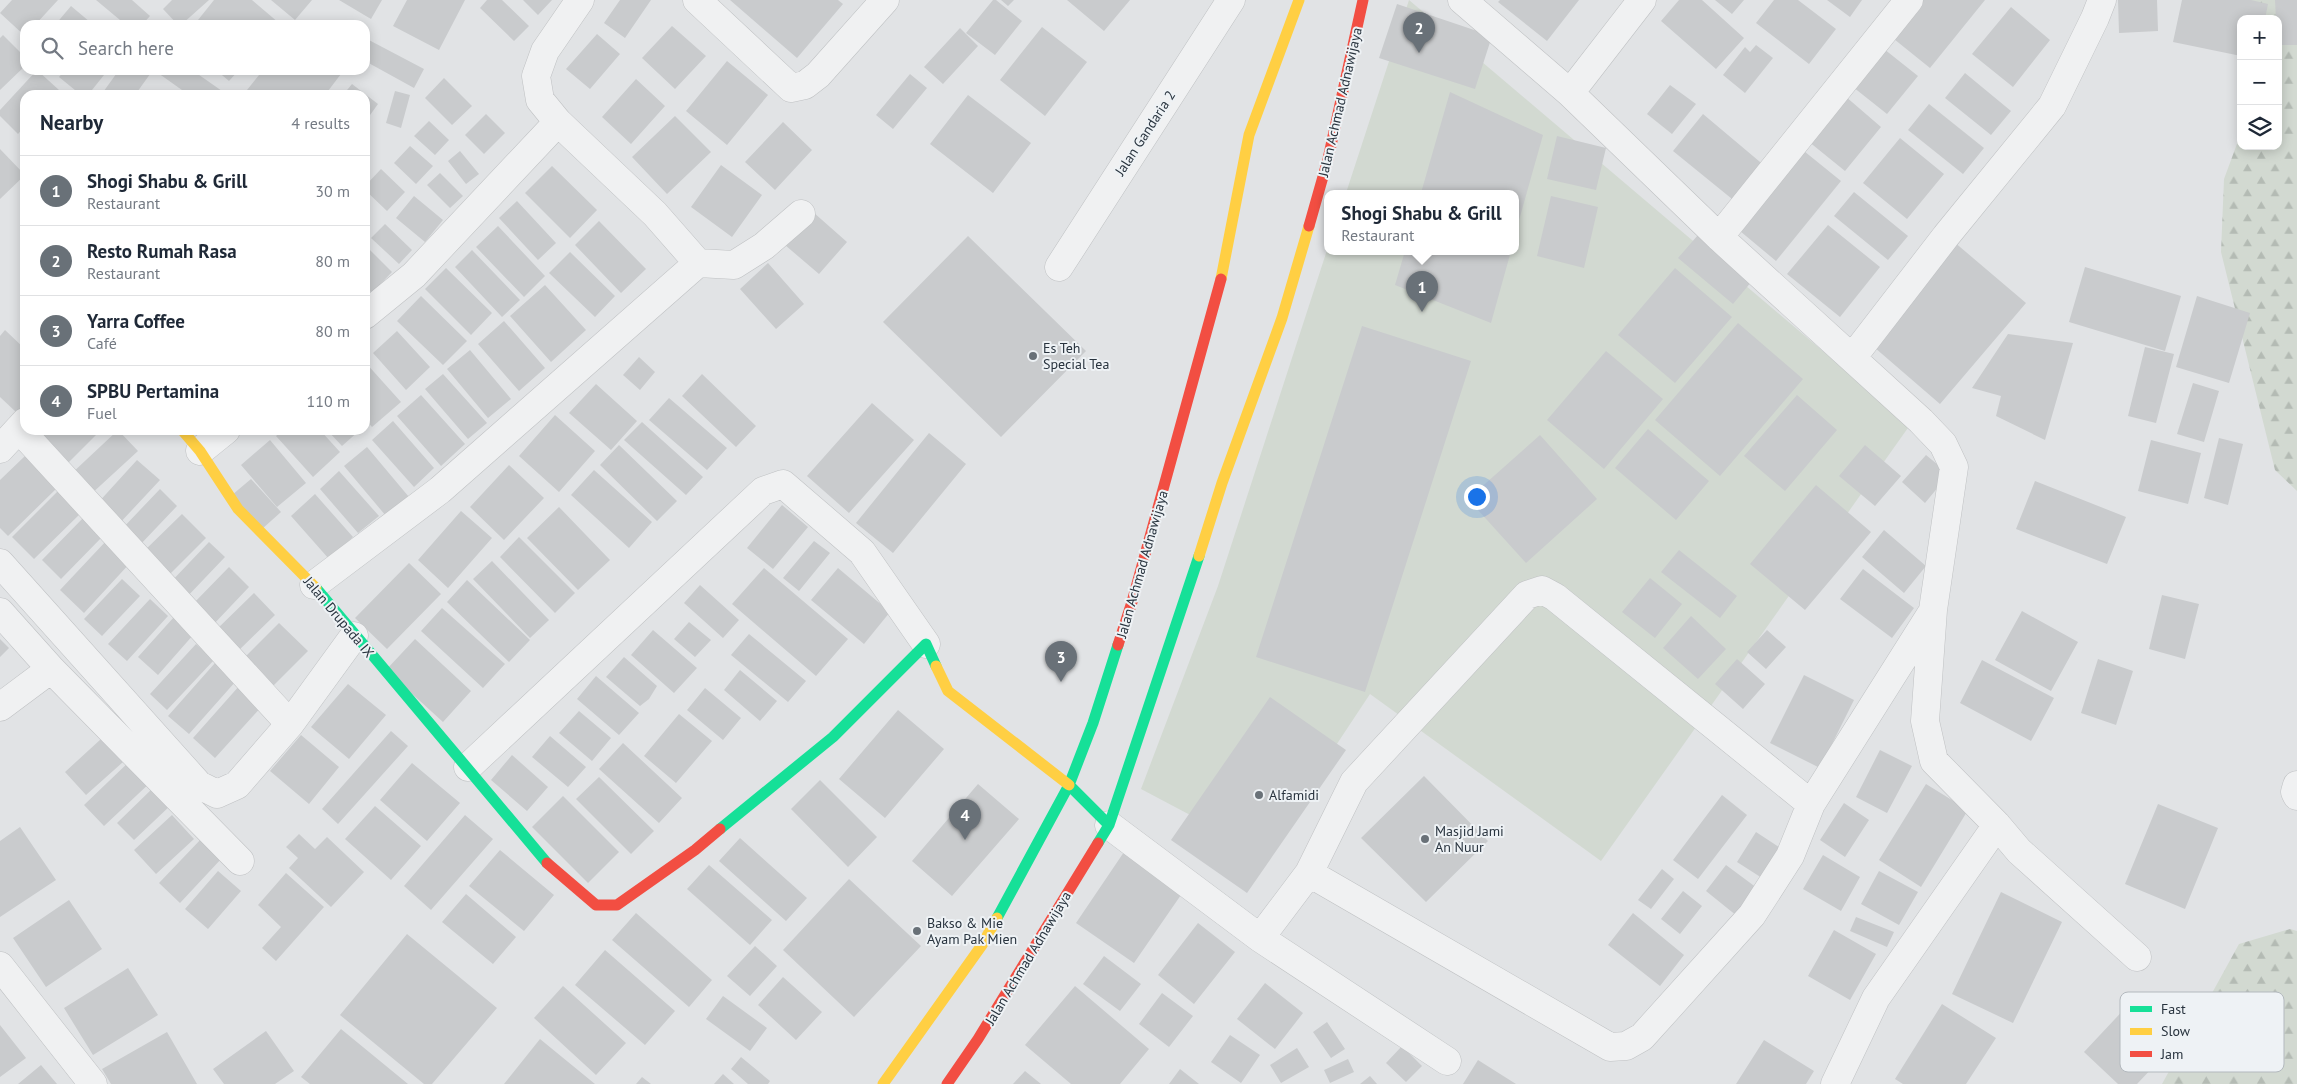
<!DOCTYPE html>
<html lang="en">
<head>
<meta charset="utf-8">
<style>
  :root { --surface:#fff; --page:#f2f2f3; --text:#1f2937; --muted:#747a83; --line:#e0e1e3; --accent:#697178 }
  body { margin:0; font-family:"PT Sans",sans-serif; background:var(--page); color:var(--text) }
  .controls { position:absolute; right:15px; top:15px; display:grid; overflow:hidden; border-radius:10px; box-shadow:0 2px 12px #0003 }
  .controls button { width:45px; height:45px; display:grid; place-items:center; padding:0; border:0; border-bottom:1px solid var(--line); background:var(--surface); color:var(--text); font:25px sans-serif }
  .you { position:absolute; left:1476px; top:496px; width:18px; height:18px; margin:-12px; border:4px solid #fff; border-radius:50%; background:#1a73e8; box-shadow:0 0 0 8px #1a73e833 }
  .badge { display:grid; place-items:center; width:32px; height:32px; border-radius:50%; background:var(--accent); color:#fff; font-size:16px; font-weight:700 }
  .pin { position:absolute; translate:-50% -41px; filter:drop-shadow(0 1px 2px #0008) }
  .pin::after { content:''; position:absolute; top:26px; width:18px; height:15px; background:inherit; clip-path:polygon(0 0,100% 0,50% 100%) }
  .popup { position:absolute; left:1324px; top:190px; width:195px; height:65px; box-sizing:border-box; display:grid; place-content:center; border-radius:10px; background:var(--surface); filter:drop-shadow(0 1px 4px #0005); font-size:16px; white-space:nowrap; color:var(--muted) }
  .popup b { font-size:19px; color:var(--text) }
  .popup::after { content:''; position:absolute; left:50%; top:100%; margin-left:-10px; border:10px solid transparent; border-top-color:var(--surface) }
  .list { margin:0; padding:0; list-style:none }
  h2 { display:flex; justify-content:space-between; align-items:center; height:65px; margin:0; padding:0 20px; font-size:21px }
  h2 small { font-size:16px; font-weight:400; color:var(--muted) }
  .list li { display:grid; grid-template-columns:32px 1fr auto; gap:15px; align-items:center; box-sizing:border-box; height:70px; padding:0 20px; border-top:1px solid var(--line) }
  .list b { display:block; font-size:19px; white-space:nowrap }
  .list p { margin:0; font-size:16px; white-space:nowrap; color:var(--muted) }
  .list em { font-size:16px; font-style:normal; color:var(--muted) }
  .icon { flex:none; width:28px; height:28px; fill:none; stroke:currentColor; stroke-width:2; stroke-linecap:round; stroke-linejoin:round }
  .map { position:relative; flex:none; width:2297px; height:1084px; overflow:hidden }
  .search { position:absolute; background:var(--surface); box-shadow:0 2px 12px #0003; left:20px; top:20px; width:350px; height:55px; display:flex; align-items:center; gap:12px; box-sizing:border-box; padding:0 18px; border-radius:15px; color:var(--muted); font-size:19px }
  .panel { position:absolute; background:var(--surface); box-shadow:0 2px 12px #0003; left:20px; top:90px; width:350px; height:345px; border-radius:15px }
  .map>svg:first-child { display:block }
  .green { fill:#d2d9d1 }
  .forest { fill:url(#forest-firs) }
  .building { fill:#c9cbcd }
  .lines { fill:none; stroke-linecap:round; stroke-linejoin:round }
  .street-casing { stroke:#bfc1c3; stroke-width:29 }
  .street { stroke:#f0f1f2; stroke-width:28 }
  .fast { stroke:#16e098; stroke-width:11 }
  .slow { stroke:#ffcf43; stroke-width:11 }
  .jam { stroke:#f24e42; stroke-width:11 }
  .poi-dot { fill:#697178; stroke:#eef2f5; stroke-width:2 }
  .labels { text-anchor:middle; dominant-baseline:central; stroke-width:4; stroke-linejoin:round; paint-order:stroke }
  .street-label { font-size:14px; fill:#28333e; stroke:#eef2f5 }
  .poi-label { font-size:14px; fill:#28333e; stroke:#eef2f5; text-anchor:start }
  .key { fill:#eef2f5; stroke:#b3b9be; stroke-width:1 }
  .key-label { font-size:14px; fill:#28333e }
</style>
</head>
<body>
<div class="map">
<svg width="2297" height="1084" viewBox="0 0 2297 1084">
  <defs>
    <pattern id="forest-firs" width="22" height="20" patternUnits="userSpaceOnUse" patternTransform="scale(1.25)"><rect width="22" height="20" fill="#d2d9d1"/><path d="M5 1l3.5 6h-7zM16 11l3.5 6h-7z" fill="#b4bbb4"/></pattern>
  </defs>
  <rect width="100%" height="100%" fill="#e1e3e5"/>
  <path class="green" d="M1409,0L1910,425L1601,861L1370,694L1264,854L1141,789L1218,586L1328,247V251H1516V193H1346Z"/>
  <path class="forest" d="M2212,0H2297V491L2275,470L2221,252L2224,179L2241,133V146H2278V19H2241Z
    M2290,929L2297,931V1084H2162L2239,944Z"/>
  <path class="building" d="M12,0H58L35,25H25V36L0,13Z
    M96,0H132L150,16L142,25H126Z
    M172,0H209L181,25H178L163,9Z
    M214,0H252L279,23L277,25H194Z
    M271,0H312L295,20Z
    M339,0H382L371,19Z
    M407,0H465L439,50L393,26Z
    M487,0H502L529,26L514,41L480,8Z
    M523,0H552L538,15Z
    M620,0H651L625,38L604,23Z
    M730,0H838L843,4L797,58Z
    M993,0H996L1022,21L995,55L966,33Z
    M1001,0H1014L1008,6Z
    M1067,0H1130L1104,31Z
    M1500,0H1579L1547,41L1498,2Z
    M1679,0H1702L1744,38L1716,69L1661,21Z
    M1715,0H1744L1732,14Z
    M1774,0H1798L1836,29L1809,64L1756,23Z
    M1827,0H1862L1850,17Z
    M1918,0H1985L1930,68L1889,35Z
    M2118,0H2157L2158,31L2119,33Z
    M2182,0H2251L2268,4L2265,19H2241V56L2173,42Z
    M2275,0H2297V45H2278V19H2276Z
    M1397,4L1492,36L1475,89L1379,58Z
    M71,6L90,22L88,25H55Z
    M2011,7L2050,40L2013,87L1972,54Z
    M672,26L706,56L675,89L642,58Z
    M1042,27L1087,62L1045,116L1000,80Z
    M960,28L978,46L943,84L924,67Z
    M597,34L620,54L590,89L566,69Z
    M3,35L25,57V66L0,90V38Z
    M367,39L424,69L414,88L365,61V43Z
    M1756,45L1773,58L1745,93L1723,75L1745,47L1750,52Z
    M1884,49L1918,76L1887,114L1853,87Z
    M727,61L768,95L727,145L686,111Z
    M37,70L59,90L54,95H25V126L18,134L0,116V110Z
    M65,70H108L88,95H81L59,77Z
    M119,70H153L135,95H101Z
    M160,70H192L222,91L219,95H189L158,73Z
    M216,70H239L229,81Z
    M263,70H344L325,95H243Z
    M1965,73L2011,111L1991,135L1945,98Z
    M910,74L927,88L893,129L876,115Z
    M444,78L472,106L452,125L425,98Z
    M636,79L665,106L631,144L602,117Z
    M352,84L378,104L365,122V95H343Z
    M1670,85L1696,104L1672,134L1647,114Z
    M156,90L162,95H152Z
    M395,91L410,95L401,128L386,123Z
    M1450,92L1543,135L1516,231V193H1421Z
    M968,95L1031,143L993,193L930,144Z
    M1845,96L1881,127L1845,171L1808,141Z
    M1929,104L1984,148L1963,174L1908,130Z
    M486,114L505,133L484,154L465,135Z
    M1703,114L1766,167L1737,203L1673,151Z
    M675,116L711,152L667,194L632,157Z
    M429,121L449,140L435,155L414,136Z
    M783,122L812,150L775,190L745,162Z
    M1557,136L1606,148L1596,190L1547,179Z
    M1900,138L1944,174L1907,219L1863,183Z
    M410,146L433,166L416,184L394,163Z
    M1799,147L1841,181L1776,261L1734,226Z
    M0,149L25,175L0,199Z
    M460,151L479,174L466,184L448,161Z
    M721,165L762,195L732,237L691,207Z
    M552,166L597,210L570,238L525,193Z
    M381,169L405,192L387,211L365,190V186Z
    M440,173L463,196L450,208L427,185Z
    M1854,192L1908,236L1888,260L1834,216Z
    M414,196L443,220L425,242L396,218Z
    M1551,196L1598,207L1584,268L1537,256Z
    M517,201L556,243L538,260L499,218Z
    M813,212L847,242L819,274L785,245Z
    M599,221L646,269L621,293L575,245Z
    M385,224L412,250L399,264L371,238Z
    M1828,225L1880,267L1840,317L1787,274Z
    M498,226L545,276L524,297L476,247Z
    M1698,235L1752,281L1733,304L1678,258Z
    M968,236L1086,351L1001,437L883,322Z
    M1953,241L2026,303L1940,404L1867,341Z
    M369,249L392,272L372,293L365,286V253Z
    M472,250L520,300L502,317L455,267Z
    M1405,251H1511L1491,323L1395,285Z
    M570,252L615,296L595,317L549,273Z
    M768,263L804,304L776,329L740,289Z
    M2085,267L2181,296L2165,351L2069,322Z
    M446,268L492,313L471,335L425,289Z
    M1675,268L1732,317L1675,383L1618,335Z
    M545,285L586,330L551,362L510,316Z
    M421,296L467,341L443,365L397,321Z
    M2197,296L2250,313L2229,383L2176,367Z
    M504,321L545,368L519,391L478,344Z
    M1738,323L1803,379L1720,476L1655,420Z
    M1362,326L1471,361L1365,692L1256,657Z
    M5,330L25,349V405L17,413L0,397V336Z
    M397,331L430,367L406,390L373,353Z
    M2008,334L2073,343L2045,440L1996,416L2001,396L1972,388Z
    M2145,347L2174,354L2156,423L2128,416Z
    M470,350L511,399L488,418L447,369Z
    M1606,351L1663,399L1604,469L1547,420Z
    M639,357L655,372L640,390L623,375Z
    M365,362L401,402L372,427L365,419Z
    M443,374L487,423L468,439L425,389Z
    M702,374L756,426L736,447L682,396Z
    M2193,383L2219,391L2204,442L2177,434Z
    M596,384L637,421L611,450L569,413Z
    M421,395L465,444L441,466L397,416Z
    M1797,395L1837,430L1785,491L1744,456Z
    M669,398L727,448L707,470L649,420Z
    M872,403L914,440L849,513L807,476Z
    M555,415L595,451L559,492L519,456Z
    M393,421L434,468L414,487L372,440Z
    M642,422L703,477L686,495L624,440Z
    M1648,429L1709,481L1676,520L1615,468Z
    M48,430H101L63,468L37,441Z
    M118,430L138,451L89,496L70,475Z
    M283,430H320L340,452L313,477L276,436Z
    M327,430H360L342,446Z
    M929,433L966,464L893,553L856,523Z
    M1540,435L1597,499L1526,563L1468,499Z
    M2219,438L2243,444L2228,505L2204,498Z
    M270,440L306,483L277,507L241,465Z
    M2151,440L2201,453L2188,504L2138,491Z
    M619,445L677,501L657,521L600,465Z
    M1865,445L1901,476L1875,506L1839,476Z
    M367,447L409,497L386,516L344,466Z
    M1926,455L1949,474L1925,503L1902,482Z
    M25,456L57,488L8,536L0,528V480Z
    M137,460L160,480L118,525L96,505Z
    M509,465L544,498L504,540L470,507Z
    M594,470L652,522L629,548L571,495Z
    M339,471L379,516L358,533L320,489Z
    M251,479L281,512L262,529L232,495Z
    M2035,481L2126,517L2107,564L2016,529Z
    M1816,485L1871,532L1805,610L1750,564Z
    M160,489L177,506L138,547L120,531Z
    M59,490L82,512L34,559L12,537Z
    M315,494L353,537L329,559L291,516Z
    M782,505L808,527L773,569L747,548Z
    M559,507L610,560L578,590L527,538Z
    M461,511L492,538L448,588L418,560Z
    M182,514L206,538L166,578L141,554Z
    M84,517L103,536L61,579L42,560Z
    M1884,530L1926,566L1904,593L1862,557Z
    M519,537L575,593L555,613L500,557Z
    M107,540L131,562L84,613L60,590Z
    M814,541L830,553L799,591L783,578Z
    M209,542L225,557L184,600L168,585Z
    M1679,550L1737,596L1720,618L1661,572Z
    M492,561L549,620L530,638L473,579Z
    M409,563L441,594L387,649L355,618Z
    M229,567L249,587L212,626L191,606Z
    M764,568L848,639L816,676L732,604Z
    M838,568L890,612L864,644L811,600Z
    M1863,569L1914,608L1892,638L1840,599Z
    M1650,578L1682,604L1655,638L1622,612Z
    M122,579L140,596L102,636L84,619Z
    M467,580L530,640L509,662L447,602Z
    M700,585L739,620L723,638L684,603Z
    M254,593L275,615L235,654L214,632Z
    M2162,595L2199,604L2185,659L2149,649Z
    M150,599L168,616L127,661L108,644Z
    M442,608L505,664L483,688L421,631Z
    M2022,611L2078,642L2051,691L1995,660Z
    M1691,616L1726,649L1698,679L1663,648Z
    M174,617L194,634L158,675L138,657Z
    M689,622L711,640L695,657L674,639Z
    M279,623L308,651L270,689L241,661Z
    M653,630L697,668L674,693L631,655Z
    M1767,630L1786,647L1766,669L1747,652Z
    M749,634L806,681L788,702L731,655Z
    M0,639L9,648L0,657Z
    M415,639L471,691L443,722L386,670Z
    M196,644L214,660L167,710L150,694Z
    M624,657L657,686L649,699L640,706L606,677Z
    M1737,659L1765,684L1743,709L1715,684Z
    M2098,659L2133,671L2116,725L2081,713Z
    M1982,660L2054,698L2031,741L1960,703Z
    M215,663L236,681L189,734L168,716Z
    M740,670L777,701L760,721L724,690Z
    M1804,675L1854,700L1820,768L1770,743Z
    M596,676L639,713L619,735L577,699Z
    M348,684L386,715L349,759L311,727Z
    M240,685L263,705L215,758L193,738Z
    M705,688L741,718L723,740L687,710Z
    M1270,697L1346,750L1247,893L1171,840Z
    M898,710L944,749L885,818L839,779Z
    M579,711L611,738L592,761L559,733Z
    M679,714L712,741L676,783L644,756Z
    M391,731L408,746L338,824L322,809Z
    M301,735L339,767L309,804L270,771Z
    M550,736L586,767L568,787L532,757Z
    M101,739L123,762L86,795L65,772Z
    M623,743L682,798L659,823L599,769Z
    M1880,750L1912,766L1887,813L1856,797Z
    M512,755L548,787L527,811L491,780Z
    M132,759L153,780L104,826L84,805Z
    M412,763L460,803L427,841L380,800Z
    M1424,776L1488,841L1426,902L1361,838Z
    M599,777L654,831L631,854L576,799Z
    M820,780L877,837L848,867L791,809Z
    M978,784L1019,819L952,896L912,861Z
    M1926,784L1968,810L1921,887L1879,860Z
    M155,786L172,804L134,840L117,823Z
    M1722,795L1747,815L1698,879L1673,860Z
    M563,796L619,852L588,883L532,827Z
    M1844,803L1869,820L1845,857L1820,840Z
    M2158,804L2218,828L2185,909L2125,884Z
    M375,806L421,846L391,880L345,839Z
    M172,815L194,839L156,874L134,850Z
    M465,815L493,839L431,910L404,886Z
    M20,827L56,880L0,917V841Z
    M1756,832L1782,849L1762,878L1737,862Z
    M299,834L315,849L327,837L364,872L331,907L289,868L298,858L286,847Z
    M202,838L222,858L180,903L159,883Z
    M740,838L807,898L786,921L719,861Z
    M500,850L554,895L524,931L469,886Z
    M1124,852L1183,892L1134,963L1076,923Z
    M1823,855L1860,877L1841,911L1803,889Z
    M709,865L772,920L750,945L687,889Z
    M1726,865L1757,888L1737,916L1706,891Z
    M1662,869L1674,879L1651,909L1638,900Z
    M218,871L241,891L208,929L185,909Z
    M1879,871L1918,892L1899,925L1861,904Z
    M286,873L324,907L276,961L262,948L281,927L258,905Z
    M849,879L921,946L854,1017L783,950Z
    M1683,891L1702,906L1680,934L1661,919Z
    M2001,892L2062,922L2013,1023L1952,994Z
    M466,894L516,937L493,964L442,922Z
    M69,900L102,949L46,987L13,938Z
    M636,913L712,980L689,1007L612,940Z
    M1633,913L1684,955L1660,986L1608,945Z
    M1856,917L1894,932L1887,947L1850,931Z
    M1198,923L1235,952L1194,1004L1158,975Z
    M1834,930L1876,954L1850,1000L1808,976Z
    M407,934L497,1008L432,1084H424L340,1015Z
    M755,946L777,966L750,996L727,976Z
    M605,950L675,1011L645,1045L575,985Z
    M1104,956L1141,984L1120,1011L1083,984Z
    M128,968L158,1015L93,1055L64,1008Z
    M783,977L822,1012L796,1040L758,1005Z
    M1265,983L1303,1013L1275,1049L1237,1019Z
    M563,986L626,1043L596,1075L534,1018Z
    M1075,986L1149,1049L1120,1084H1071L1025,1045Z
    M1162,993L1193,1016L1169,1047L1139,1024Z
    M723,996L767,1028L750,1051L706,1019Z
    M2130,1003L2174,1045L2137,1084H2118L2084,1052Z
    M1942,1004L1996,1038L1966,1084H1903L1895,1079Z
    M1327,1022L1345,1049L1331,1058L1313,1032Z
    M0,1025L26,1058L0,1077Z
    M341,1029L408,1084H310L301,1077Z
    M266,1031L294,1071L275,1084H224L213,1069Z
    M167,1032L197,1084H111L102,1069Z
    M1230,1035L1260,1055L1241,1083L1211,1062Z
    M540,1039L595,1084H504Z
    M1764,1040L1814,1071L1806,1084H1736Z
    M1402,1046L1422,1066L1406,1082L1386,1063Z
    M1297,1048L1309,1067L1281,1083L1270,1065Z
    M741,1057L770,1081L768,1084H748L731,1069Z
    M1348,1059L1354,1072L1330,1083L1324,1070Z
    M1478,1060L1516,1084H1463Z
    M41,1065L57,1084H18Z
    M1180,1069L1199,1084H1169Z
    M1025,1071L1041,1084H1013Z
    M723,1074L734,1084H714Z
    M1370,1076L1377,1084H1360Z
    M642,1077L651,1084H636Z"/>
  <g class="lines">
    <defs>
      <path id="street" d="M697,0L791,88L805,85L818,75L885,0
        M1462,0L1570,93L1719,237L1921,421L1943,444L1954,467L1933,610L1925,721L1934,761L1997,825L2019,851L2137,957
        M1570,93L1642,0
        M1719,237L1909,0
        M698,263L734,265L764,246L801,214
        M1059,267L1231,0
        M365,315L414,275L558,122
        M1852,358L1946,236L2052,106L2095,18L2102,0
        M19,429L290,724
        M0,449L25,422
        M200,451L226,430
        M0,563L199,785L217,794L237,785L290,724L354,636
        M314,585L440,490L698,263L655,214L558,122L540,100L536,76L545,51L580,0
        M0,612L51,669L240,861
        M0,707L51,669
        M468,767L763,491L783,484L862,552L926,644
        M2297,785L2295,792L2297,796
        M1109,825L1260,938L1447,1061
        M1309,873L1610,1047L1626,1046L1642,1037L1752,915L1790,856L1811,804L1931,614
        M1260,938L1309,873L1354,782L1527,595L1542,590L1555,597L1811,804
        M0,966L93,1084
        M1835,1084L1876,998L1997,825"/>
    </defs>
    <use href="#street" class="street-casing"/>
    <use href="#street" class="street"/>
    <path class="fast" d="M316,588L547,863
      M1069,785L1109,825
      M720,829L833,737L926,644L936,666
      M1098,843L1109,825L1199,556
      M997,918L1069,785L1093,723L1118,645"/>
    <path class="slow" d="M1221,279L1249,135L1299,0
      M182,430L200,451L238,509L316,588
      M1199,556L1222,483L1282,318L1309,226
      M936,666L948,691L1069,785
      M883,1084L982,945L997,918"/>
    <path class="jam" d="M1309,226L1328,159L1363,0
      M1118,645L1132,602L1221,279
      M547,863L596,905H617L695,850L720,829
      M947,1084L978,1039L1098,843"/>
  </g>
  <g class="poi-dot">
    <circle cx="1033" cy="356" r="5"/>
    <circle cx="1259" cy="795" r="5"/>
    <circle cx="1425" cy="839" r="5"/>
    <circle cx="917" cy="931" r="5"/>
  </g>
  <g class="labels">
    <g class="street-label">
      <text transform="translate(1340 102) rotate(-77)">Jalan Achmad Adnawijaya</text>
      <text transform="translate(1145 133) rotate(-57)">Jalan Gandaria 2</text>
      <text transform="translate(1142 564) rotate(-74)">Jalan Achmad Adnawijaya</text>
      <text transform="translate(339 617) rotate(50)">Jalan Drupada IX</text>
      <text transform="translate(1028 958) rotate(-59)">Jalan Achmad Adnawijaya</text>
    </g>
    <g class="poi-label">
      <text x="1043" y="348">Es Teh<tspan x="1043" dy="16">Special Tea</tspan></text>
      <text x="1269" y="795">Alfamidi</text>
      <text x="1435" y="831">Masjid Jami<tspan x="1435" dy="16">An Nuur</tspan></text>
      <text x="927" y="923">Bakso &amp; Mie<tspan x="927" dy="16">Ayam Pak Mien</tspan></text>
    </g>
  </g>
  <rect x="2120" y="992" width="164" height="80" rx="8" class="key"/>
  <rect x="2130" y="1006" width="22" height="6" fill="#16e098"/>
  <rect x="2130" y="1028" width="22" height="7" fill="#ffcf43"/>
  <rect x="2130" y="1051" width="22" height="6" fill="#f24e42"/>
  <g class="key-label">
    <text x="2161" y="1014">Fast</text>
    <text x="2161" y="1036">Slow</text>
    <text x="2161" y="1059">Jam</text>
  </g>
</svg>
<div class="controls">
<button>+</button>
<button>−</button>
<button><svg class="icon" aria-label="layers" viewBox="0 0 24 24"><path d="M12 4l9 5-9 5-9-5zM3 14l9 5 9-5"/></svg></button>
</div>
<div class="you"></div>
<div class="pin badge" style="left:1422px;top:312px">1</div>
<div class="popup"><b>Shogi Shabu &amp; Grill</b>Restaurant</div>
<div class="pin badge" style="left:1419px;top:53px">2</div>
<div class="pin badge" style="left:1061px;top:682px">3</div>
<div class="pin badge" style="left:965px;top:840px">4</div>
<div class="search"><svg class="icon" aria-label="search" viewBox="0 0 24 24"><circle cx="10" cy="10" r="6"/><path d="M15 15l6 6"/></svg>Search here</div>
<section class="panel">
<h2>Nearby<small>4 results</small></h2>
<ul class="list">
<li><span class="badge">1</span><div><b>Shogi Shabu &amp; Grill</b><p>Restaurant</p></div><em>30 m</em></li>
<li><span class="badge">2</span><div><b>Resto Rumah Rasa</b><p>Restaurant</p></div><em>80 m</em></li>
<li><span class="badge">3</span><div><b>Yarra Coffee</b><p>Café</p></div><em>80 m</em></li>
<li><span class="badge">4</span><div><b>SPBU Pertamina</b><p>Fuel</p></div><em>110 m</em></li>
</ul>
</section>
</div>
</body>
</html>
